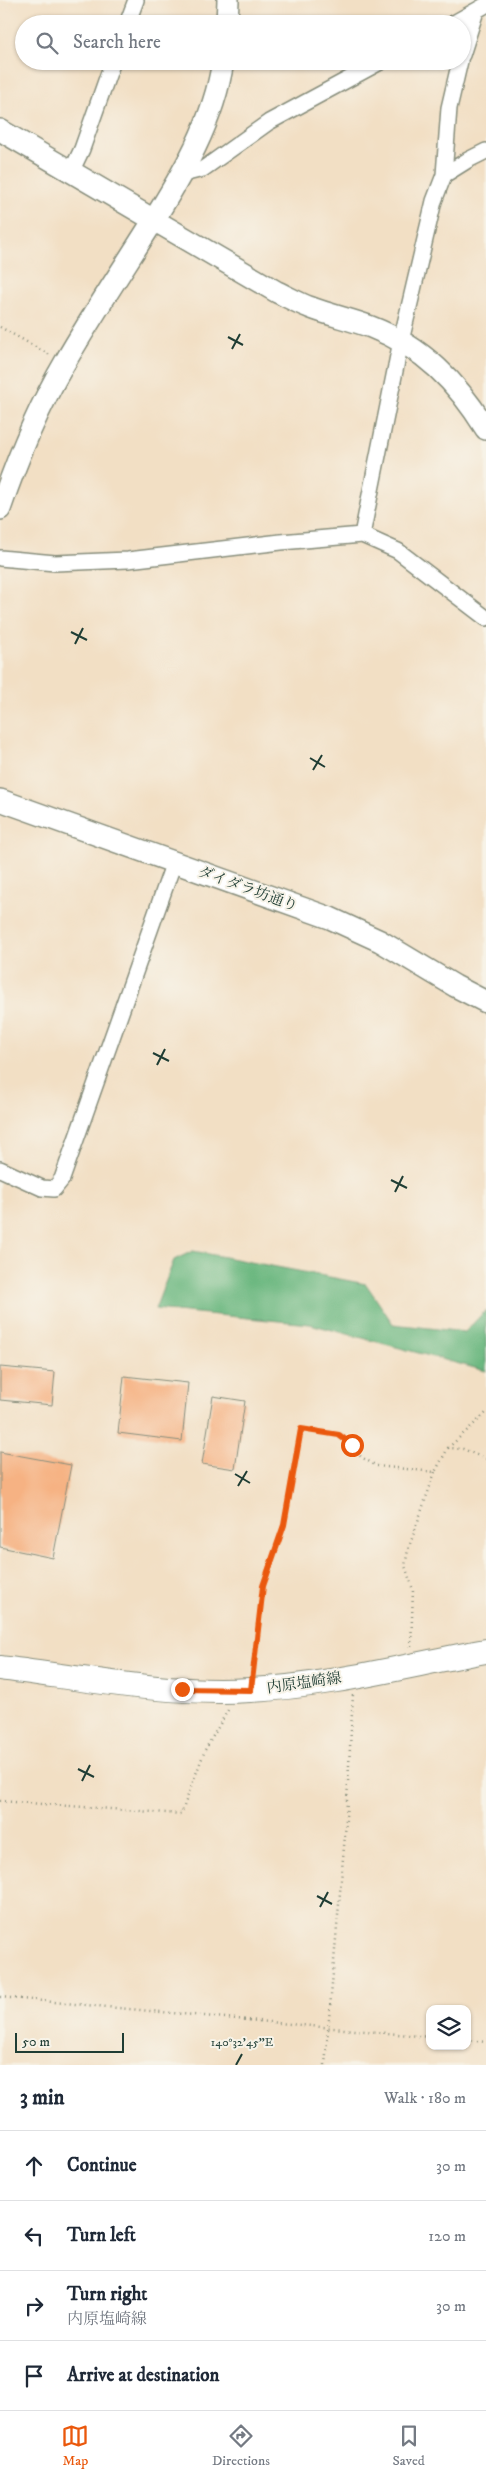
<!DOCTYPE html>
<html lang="en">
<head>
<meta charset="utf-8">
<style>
  :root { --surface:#fff; --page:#f6f6f7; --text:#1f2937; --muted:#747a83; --line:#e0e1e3; --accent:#ea580c }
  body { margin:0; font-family:"IM FELL DW Pica","Noto Serif JP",serif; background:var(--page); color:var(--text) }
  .controls { position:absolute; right:15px; bottom:15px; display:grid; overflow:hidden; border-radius:10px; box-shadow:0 1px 4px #0004 }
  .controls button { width:45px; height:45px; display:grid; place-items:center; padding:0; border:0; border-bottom:1px solid var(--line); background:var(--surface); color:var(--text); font:25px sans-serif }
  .scale { position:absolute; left:15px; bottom:12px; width:109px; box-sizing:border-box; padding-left:5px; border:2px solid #1f3d34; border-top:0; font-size:14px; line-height:18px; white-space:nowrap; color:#1f3d34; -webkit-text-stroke:4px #f7f3e8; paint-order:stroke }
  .stop { position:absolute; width:15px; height:15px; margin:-11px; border:4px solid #ea580c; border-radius:50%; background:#fff }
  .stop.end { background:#ea580c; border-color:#fff; box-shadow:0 1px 5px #0008 }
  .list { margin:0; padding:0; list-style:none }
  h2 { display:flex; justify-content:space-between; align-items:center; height:65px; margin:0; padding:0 20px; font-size:21px }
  h2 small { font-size:16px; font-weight:400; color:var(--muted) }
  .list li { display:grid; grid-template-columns:32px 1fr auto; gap:15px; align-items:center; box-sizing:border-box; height:70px; padding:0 20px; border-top:1px solid var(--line) }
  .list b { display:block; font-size:19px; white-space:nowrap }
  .list p { margin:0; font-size:16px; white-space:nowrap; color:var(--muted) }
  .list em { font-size:16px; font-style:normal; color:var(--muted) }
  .icon { flex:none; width:28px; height:28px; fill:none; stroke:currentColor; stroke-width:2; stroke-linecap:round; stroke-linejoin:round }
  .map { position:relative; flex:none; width:486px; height:2065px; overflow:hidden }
  .search { position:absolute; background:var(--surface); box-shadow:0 1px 4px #0004; left:15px; right:15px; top:15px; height:55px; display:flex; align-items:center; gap:12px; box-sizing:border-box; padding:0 18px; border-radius:28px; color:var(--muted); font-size:19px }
  .sheet { height:345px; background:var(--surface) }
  nav { display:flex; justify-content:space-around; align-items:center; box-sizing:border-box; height:70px; border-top:1px solid var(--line); background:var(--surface); font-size:14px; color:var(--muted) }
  nav a { display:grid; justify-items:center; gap:2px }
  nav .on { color:var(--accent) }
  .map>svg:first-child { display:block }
  .forest { fill:#6cb880; stroke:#467a5a }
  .building { fill:#f6b283 }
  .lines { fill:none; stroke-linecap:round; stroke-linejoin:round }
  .street-casing { stroke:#888e7c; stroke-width:18 }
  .secondary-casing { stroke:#888e7c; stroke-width:24 }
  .primary-casing { stroke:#888e7c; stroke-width:26 }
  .path { stroke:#888e7c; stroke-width:2.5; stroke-dasharray:1 4; stroke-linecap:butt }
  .street { stroke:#fff; stroke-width:15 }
  .secondary { stroke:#fff; stroke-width:21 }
  .primary { stroke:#fff; stroke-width:24 }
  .route { stroke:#ea580c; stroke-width:6 }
  .ticks { fill:none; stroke:#1f3d34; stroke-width:2 }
  .labels { text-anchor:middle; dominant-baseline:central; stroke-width:4; stroke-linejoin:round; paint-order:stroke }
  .street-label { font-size:15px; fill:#1f3d34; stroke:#f7f3e8 }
  .ticks-label { font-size:12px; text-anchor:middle; fill:#1f3d34; stroke:#f7f3e8; stroke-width:4; stroke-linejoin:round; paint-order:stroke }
</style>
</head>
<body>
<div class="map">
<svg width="486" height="2065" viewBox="0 0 486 2065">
  <rect width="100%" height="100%" fill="#f7f3e8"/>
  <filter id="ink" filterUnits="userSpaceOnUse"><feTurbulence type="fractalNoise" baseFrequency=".02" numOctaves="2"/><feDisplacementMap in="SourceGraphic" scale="10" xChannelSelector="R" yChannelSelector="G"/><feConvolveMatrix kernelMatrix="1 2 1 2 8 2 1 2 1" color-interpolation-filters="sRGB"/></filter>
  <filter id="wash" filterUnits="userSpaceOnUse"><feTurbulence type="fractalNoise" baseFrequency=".0096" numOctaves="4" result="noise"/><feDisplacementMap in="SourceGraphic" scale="20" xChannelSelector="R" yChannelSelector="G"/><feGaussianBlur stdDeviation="1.12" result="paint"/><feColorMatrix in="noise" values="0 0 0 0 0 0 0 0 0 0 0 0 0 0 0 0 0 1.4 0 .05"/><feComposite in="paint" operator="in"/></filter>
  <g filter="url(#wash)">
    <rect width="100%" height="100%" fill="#f2dfc4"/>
    <path class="forest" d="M193,1251L366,1284L393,1324L465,1332L486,1310V1371L310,1324L155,1309L174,1260Z"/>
    <g id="blocks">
      <path class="building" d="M0,1367L55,1372L52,1405L0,1400Z
        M124,1376L188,1383L182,1441L118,1433Z
        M213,1396L245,1401L235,1469L202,1464Z
        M0,1452L71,1465L53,1558L0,1547Z"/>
    </g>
  </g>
  <g filter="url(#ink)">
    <use href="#blocks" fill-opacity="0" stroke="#888e7c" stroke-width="1"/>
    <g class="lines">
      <defs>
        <path id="street" d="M127,24L136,0
          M452,24L486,5
          M462,55L476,11
          M71,172L82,149L113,61
          M183,174L203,169L269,122L382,61
          M444,175L468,160L486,151
          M362,535L401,341L434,201L444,175L449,108L460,61
          M0,558L55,563L128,560L281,542L362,535L398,551L486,618
          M0,1169L42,1188L54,1189L62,1179L174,862"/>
        <path id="secondary" d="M227,24L228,0
          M0,130L277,292C288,297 298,303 309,307C329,315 350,319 371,327C423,347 457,382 486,429
          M0,509C17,459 37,410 64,364C91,317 121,272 150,226C182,175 214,122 223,61
          M0,800L330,918L380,941L455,986L486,1002"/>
        <path id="primary" d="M0,1668C82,1678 167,1695 250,1690C329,1686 408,1665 486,1651"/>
      </defs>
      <use href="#street" class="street-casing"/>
      <use href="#secondary" class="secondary-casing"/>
      <use href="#primary" class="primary-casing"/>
      <path class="path" d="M0,327L50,355
        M448,1448L486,1413
        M411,1647L413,1590L405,1566L408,1550L435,1472
        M252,1670L263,1586L284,1525L301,1429L339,1435L352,1445L361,1457L377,1466L435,1472L448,1448L463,1449L486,1459
        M0,1801L181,1814L205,1750L228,1710
        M0,1997L430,2037
        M467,2040L486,2042
        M325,2065L345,1835L353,1695"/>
      <use href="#street" class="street"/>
      <use href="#secondary" class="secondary"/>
      <use href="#primary" class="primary"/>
    </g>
  </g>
  <g class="lines" filter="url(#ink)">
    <path class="route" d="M182,1689L251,1690L263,1586L284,1525L301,1429L339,1435L352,1445"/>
  </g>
  <path class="ticks" d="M228,337L243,345M232,349L240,334M71,632L87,640M75,644L83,628M310,758L325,767M313,770L322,755M153,1053L169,1061M157,1065L165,1049M391,1180L407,1188M395,1192L403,1176M235,1474L250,1483M238,1486L247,1471M78,1769L94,1777M82,1781L90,1765M317,1896L332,1904M320,1907L328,1892M236,2065L242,2054"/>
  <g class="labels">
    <g class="street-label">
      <text transform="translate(248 889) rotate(20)">ダイダラ坊通り</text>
      <text transform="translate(304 1683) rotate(-8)">内原塩崎線</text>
    </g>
  </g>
  <g class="ticks-label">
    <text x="242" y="2046">140°32'45"E</text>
  </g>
</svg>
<div class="controls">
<button><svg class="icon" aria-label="layers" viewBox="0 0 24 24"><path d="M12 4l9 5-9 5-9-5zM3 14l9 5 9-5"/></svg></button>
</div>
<div class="scale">50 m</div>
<div class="stop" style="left:352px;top:1445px"></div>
<div class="stop end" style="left:182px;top:1689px"></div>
<div class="search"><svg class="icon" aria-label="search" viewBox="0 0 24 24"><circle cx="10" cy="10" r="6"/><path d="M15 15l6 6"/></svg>Search here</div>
</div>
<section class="sheet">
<h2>3 min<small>Walk · 180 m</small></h2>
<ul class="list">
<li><svg class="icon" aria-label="ahead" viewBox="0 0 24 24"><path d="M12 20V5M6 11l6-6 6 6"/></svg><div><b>Continue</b></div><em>30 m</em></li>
<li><svg class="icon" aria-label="left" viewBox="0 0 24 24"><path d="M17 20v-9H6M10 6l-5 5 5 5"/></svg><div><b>Turn left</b></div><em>120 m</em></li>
<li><svg class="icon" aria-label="right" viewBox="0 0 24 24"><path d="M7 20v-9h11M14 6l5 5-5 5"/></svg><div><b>Turn right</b><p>内原塩崎線</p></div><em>30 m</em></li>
<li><svg class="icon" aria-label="arrive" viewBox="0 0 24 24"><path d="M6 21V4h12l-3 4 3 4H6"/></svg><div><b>Arrive at destination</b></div></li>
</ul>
</section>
<nav>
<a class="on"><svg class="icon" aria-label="map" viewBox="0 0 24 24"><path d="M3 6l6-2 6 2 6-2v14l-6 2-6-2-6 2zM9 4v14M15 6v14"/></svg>Map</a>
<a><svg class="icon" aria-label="directions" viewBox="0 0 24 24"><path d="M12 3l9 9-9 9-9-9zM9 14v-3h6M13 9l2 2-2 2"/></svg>Directions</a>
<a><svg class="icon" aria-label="saved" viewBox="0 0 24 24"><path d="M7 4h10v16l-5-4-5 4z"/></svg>Saved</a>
</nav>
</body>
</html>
